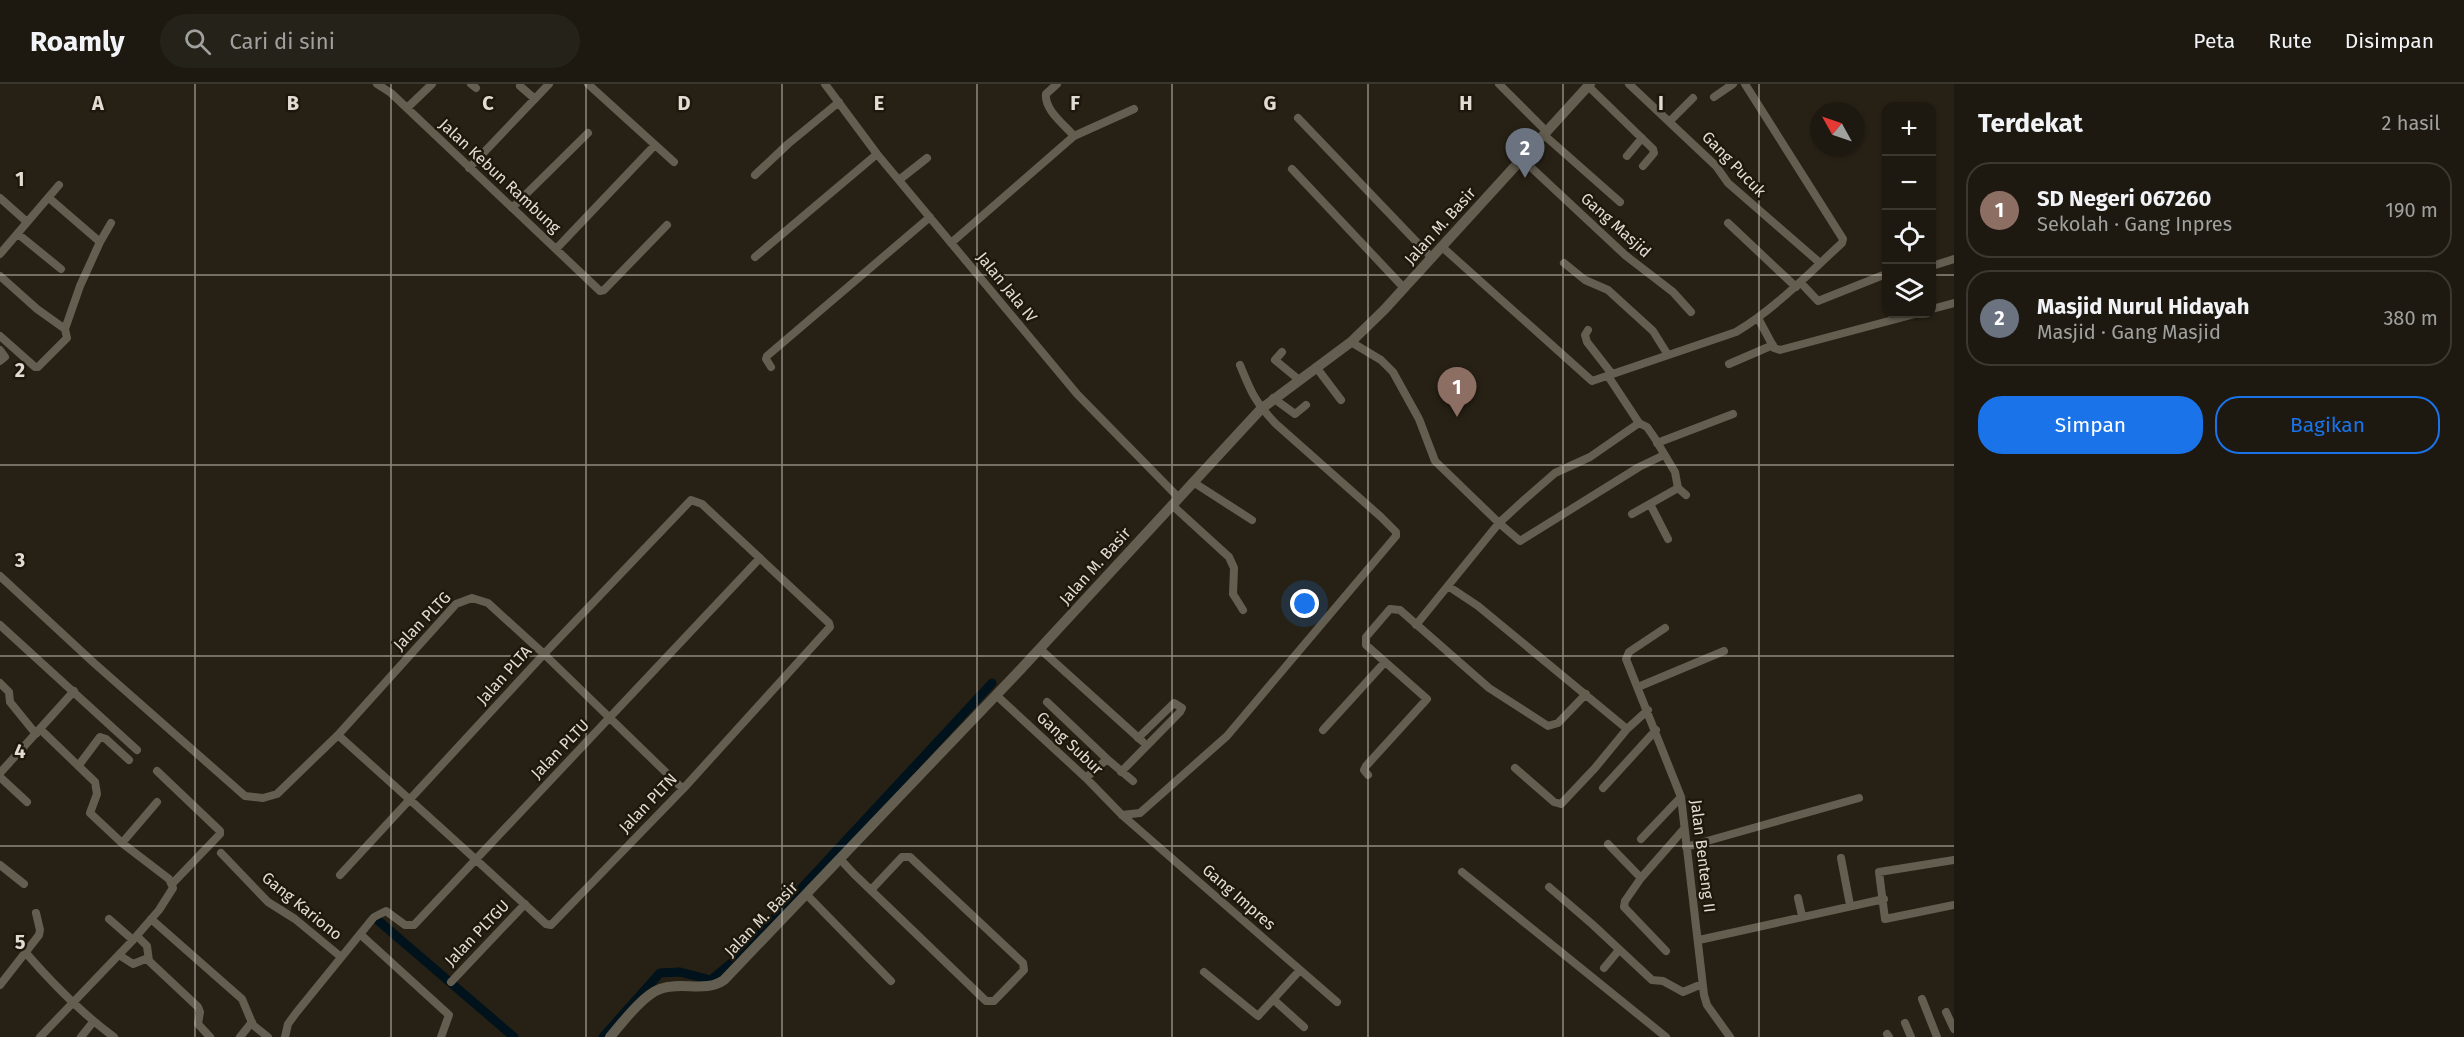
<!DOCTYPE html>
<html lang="id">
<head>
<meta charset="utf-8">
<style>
  :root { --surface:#1d1910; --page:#252219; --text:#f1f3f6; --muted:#a0a09f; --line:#3b3830; --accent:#1a73e8 }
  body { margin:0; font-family:"Fira Sans",sans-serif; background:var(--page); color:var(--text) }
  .controls { position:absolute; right:18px; top:18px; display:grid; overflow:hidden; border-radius:12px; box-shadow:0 2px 4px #0004 }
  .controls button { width:54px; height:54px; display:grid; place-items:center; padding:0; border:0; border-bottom:2px solid var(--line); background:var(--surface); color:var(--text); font:30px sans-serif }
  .compass { position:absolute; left:1810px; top:18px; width:54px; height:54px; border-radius:50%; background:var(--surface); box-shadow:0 2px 4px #0004; rotate:310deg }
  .you { position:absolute; left:1305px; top:520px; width:21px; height:21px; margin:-15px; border:4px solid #fff; border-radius:50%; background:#1a73e8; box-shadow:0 0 0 9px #1a73e833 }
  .badge { display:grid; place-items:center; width:39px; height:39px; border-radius:50%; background:var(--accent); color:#fff; font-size:20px; font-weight:700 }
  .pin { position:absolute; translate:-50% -50px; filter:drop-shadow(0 2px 3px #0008) }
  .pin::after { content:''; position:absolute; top:32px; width:21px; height:18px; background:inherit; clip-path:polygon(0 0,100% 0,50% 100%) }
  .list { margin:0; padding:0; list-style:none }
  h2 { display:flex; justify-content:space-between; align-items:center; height:78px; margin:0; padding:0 24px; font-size:26px }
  h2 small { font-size:20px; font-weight:400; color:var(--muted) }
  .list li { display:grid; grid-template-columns:39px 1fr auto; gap:18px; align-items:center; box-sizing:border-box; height:96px; margin:0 12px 12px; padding:0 12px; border:2px solid var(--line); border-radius:24px }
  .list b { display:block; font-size:22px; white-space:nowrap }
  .list p { margin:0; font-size:20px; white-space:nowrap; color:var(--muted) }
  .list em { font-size:20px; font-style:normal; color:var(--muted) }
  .actions { display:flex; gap:12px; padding:18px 24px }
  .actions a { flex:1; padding:14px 0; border:2px solid var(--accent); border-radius:24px; text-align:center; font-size:21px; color:var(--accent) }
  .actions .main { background:var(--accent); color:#fff }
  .icon { flex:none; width:33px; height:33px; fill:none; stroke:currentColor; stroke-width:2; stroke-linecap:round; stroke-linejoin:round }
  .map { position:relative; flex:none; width:1954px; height:953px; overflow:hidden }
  header { display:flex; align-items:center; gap:36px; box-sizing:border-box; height:84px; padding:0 30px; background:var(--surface); border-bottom:2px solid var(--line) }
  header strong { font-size:28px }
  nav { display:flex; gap:33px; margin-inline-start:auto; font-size:21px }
  .search { width:420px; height:54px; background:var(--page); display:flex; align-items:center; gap:15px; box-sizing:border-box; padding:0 21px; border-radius:33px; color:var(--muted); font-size:22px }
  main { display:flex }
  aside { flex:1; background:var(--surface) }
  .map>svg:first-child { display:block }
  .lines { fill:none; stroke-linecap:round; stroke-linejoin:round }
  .canal { stroke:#00121b; stroke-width:9 }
  .minor { stroke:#645e50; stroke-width:8 }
  .secondary { stroke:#645e50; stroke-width:10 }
  .grid { fill:none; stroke:#e1ddd5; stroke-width:1.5; stroke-opacity:0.55 }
  .labels { text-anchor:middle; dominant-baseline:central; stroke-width:5; stroke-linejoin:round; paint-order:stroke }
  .street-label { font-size:16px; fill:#e1ddd5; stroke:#1e180c }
  .grid-label { font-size:20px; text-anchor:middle; font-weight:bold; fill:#e1ddd5; stroke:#1e180c; stroke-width:5; stroke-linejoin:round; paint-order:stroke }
</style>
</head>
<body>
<header>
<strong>Roamly</strong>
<div class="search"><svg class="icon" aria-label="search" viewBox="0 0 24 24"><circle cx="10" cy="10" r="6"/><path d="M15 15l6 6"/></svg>Cari di sini</div>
<nav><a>Peta</a><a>Rute</a><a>Disimpan</a></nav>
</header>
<main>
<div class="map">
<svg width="1954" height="953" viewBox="0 0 1954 953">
  <rect width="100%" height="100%" fill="#272115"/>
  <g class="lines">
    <path class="canal" d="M374,833L514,953
      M603,953L660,889L680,888L711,896L735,876L992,599"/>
    <path class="minor" d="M377,0L391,9L600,207L604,206L667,141
      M471,0L476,4
      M588,0L674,78
      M825,0L877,70L1077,310L1179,414
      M1499,0L1547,48
      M1629,0L1716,82L1728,99L1820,179
      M520,2L535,15
      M1588,2L1653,65L1654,69L1643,82
      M1714,13L1733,0
      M407,24L432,0
      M1298,34L1431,173
      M1670,37L1693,14
      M1544,51L1620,118
      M1074,52L1134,25
      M1627,72L1642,54
      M1522,75L1625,171L1673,208L1691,228
      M469,84L549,0
      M1292,85L1404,204
      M755,91L788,60L839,18
      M899,96L927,74
      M0,114L27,138
      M49,114L100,158
      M512,124L588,49
      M1728,139L1796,203
      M18,150L61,185
      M951,159L1074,52C1065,41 1044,26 1046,10L1057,0
      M1441,162L1592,297L1736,248C1776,224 1808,190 1842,159L1843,155L1745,0
      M556,165L655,61
      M0,170L59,101
      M755,173L877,70
      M1564,179L1585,196L1608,206L1653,247L1668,271
      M1932,182L1954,175
      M0,192L37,225L65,245
      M1801,199L1818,217L1886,190
      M1932,225L1954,219
      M1758,234L1774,264L1780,266L1915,230
      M1588,246L1585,251L1587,258L1612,290
      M0,252L35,283H38L67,254L65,245L80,202L100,158L111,139
      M1351,258L1381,276L1393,288L1419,335L1435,377L1499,439L1520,457L1639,383L1664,371
      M0,266L5,273L0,277
      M1282,268L1275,276L1298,295
      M1729,280L1773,261
      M771,283L766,275L767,272L930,133
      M1316,283L1341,316
      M1608,292L1639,339L1647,343L1654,353L1675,388L1678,404L1686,411
      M1273,314L1295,330L1306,321
      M1657,359L1733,330
      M1193,398L1252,436
      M1650,420L1668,455
      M1172,421L1229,473L1234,484L1233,510L1243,526
      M1632,430L1678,404
      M0,492L94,579L245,712L263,714L277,710L338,651L456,520L472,514L488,519L544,570L683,705
      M1448,502L1478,522L1627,645
      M0,541L137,666
      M1416,541L1499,439L1524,416L1555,389L1590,373L1639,339
      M1665,544L1629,568L1626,575L1681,713L1704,911L1707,921L1730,953
      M1040,565L1142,657
      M0,599L9,608L10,618L36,650
      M1638,603L1724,567
      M996,611L1086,694L1122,731L1337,918
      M1047,618L1107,675
      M1323,646L1384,579
      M338,651C407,713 477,776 546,840L551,841L683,705L830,543L829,539L702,420L691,416L544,570L340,791
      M79,681L100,653L106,655L129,676
      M1515,684L1554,718L1561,720L1595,684L1627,645L1648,626
      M157,687L220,747V750L172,800
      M1121,688L1180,628L1182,624L1174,619L1138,654
      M0,689L74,607
      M1368,691L1364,686L1366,682L1427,615L1366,561V553L1390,525L1400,526L1489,604L1548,642L1558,639L1586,610
      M0,693L27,718
      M1086,694L1107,675L1133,697
      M1603,704L1656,646
      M1122,731L1140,729L1227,652L1396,452V448L1381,433L1276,340C1255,318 1251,308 1240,281
      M1641,755L1681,713
      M122,759L157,718
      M1608,760L1641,794L1684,745
      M1686,763L1859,714
      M221,769L268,818L295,835L341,873
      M1841,774L1850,821
      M840,775L854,790L986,917H994L1024,886L1023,879L910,773H902L871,806
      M1954,776L1879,788L1885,835L1954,821
      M0,781L24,800
      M1462,788L1666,953
      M1641,794L1625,817L1624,823L1666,867
      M1549,803L1592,840L1652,896L1663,897L1683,908L1702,900
      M806,810L891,897
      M1798,814L1802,832
      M109,835L133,856
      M151,835L242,915L253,941L268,953
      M360,850L449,931L441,953
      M137,852L147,862L149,877L198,923L200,928L198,940L210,953
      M1699,856L1884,815
      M26,869C53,900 81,929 114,953
      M119,871L133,880L148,874
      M1604,884L1619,866
      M1204,888L1258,932L1300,886
      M451,898L525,820
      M0,901L39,851L40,846L36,829
      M1922,915L1937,953
      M1274,916L1304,943
      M1946,928L1954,945
      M1905,939L1911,953
      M1887,950L1889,953
      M40,953L133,856L159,826L173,804L169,795L122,759L90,729L97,710L95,698L40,645
      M81,953L93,938
      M240,953L252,938
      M285,953L288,940L296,929L374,833L386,827L405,841H414L760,474"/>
    <path class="secondary" d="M610,953C622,939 643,911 660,905C681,897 706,909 724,896L1021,585L1261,325L1351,258L1384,226L1590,0"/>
  </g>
  <path class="grid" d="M195,0V953M391,0V953M586,0V953M782,0V953M977,0V953M1172,0V953M1368,0V953M1563,0V953M1759,0V953M0,191H1886M1932,191H1954M0,381H1954M0,572H1954M0,762H1954"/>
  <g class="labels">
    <g class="street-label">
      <text transform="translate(1734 80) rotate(46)">Gang Pucuk</text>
      <text transform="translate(500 92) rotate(43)">Jalan Kebun Rambung</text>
      <text transform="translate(1616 141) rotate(42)">Gang Masjid</text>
      <text transform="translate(1440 142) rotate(-48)">Jalan M. Basir</text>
      <text transform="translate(1007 203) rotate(51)">Jalan Jala IV</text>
      <text transform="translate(1095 482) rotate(-48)">Jalan M. Basir</text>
      <text transform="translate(422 537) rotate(-46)">Jalan PLTG</text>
      <text transform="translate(504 591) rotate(-48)">Jalan PLTA</text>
      <text transform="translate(1070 659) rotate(43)">Gang Subur</text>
      <text transform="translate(560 665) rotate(-46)">Jalan PLTU</text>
      <text transform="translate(648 719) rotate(-46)">Jalan PLTN</text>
      <text transform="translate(1703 772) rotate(83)">Jalan Benteng II</text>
      <text transform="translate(1239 813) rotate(41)">Gang Impres</text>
      <text transform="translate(302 822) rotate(39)">Gang Kariono</text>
      <text transform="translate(761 835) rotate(-46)">Jalan M. Basir</text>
      <text transform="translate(477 849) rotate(-46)">Jalan PLTGU</text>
    </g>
  </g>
  <g class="grid-label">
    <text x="98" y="26">A</text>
    <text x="293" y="26">B</text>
    <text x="488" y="26">C</text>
    <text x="684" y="26">D</text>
    <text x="879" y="26">E</text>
    <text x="1075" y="26">F</text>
    <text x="1270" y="26">G</text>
    <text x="1466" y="26">H</text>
    <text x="1661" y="26">I</text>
    <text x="20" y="102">1</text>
    <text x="20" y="293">2</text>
    <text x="20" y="483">3</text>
    <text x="20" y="674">4</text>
    <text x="20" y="865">5</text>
  </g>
</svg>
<div class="controls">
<button>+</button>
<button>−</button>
<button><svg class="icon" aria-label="locate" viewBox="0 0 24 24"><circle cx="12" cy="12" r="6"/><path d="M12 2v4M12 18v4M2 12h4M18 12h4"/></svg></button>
<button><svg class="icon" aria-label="layers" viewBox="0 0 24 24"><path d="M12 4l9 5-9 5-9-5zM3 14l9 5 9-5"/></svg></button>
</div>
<svg class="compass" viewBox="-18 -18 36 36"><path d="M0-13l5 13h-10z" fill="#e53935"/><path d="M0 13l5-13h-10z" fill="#a0a09f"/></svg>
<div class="you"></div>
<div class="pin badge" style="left:1457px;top:333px;background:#8d6e63">1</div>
<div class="pin badge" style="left:1525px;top:94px;background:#6b7280">2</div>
</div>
<aside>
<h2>Terdekat<small>2 hasil</small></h2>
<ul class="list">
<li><span class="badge" style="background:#8d6e63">1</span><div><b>SD Negeri 067260</b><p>Sekolah · Gang Inpres</p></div><em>190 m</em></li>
<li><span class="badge" style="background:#6b7280">2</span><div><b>Masjid Nurul Hidayah</b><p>Masjid · Gang Masjid</p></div><em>380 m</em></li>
</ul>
<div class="actions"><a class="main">Simpan</a><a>Bagikan</a></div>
</aside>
</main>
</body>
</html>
